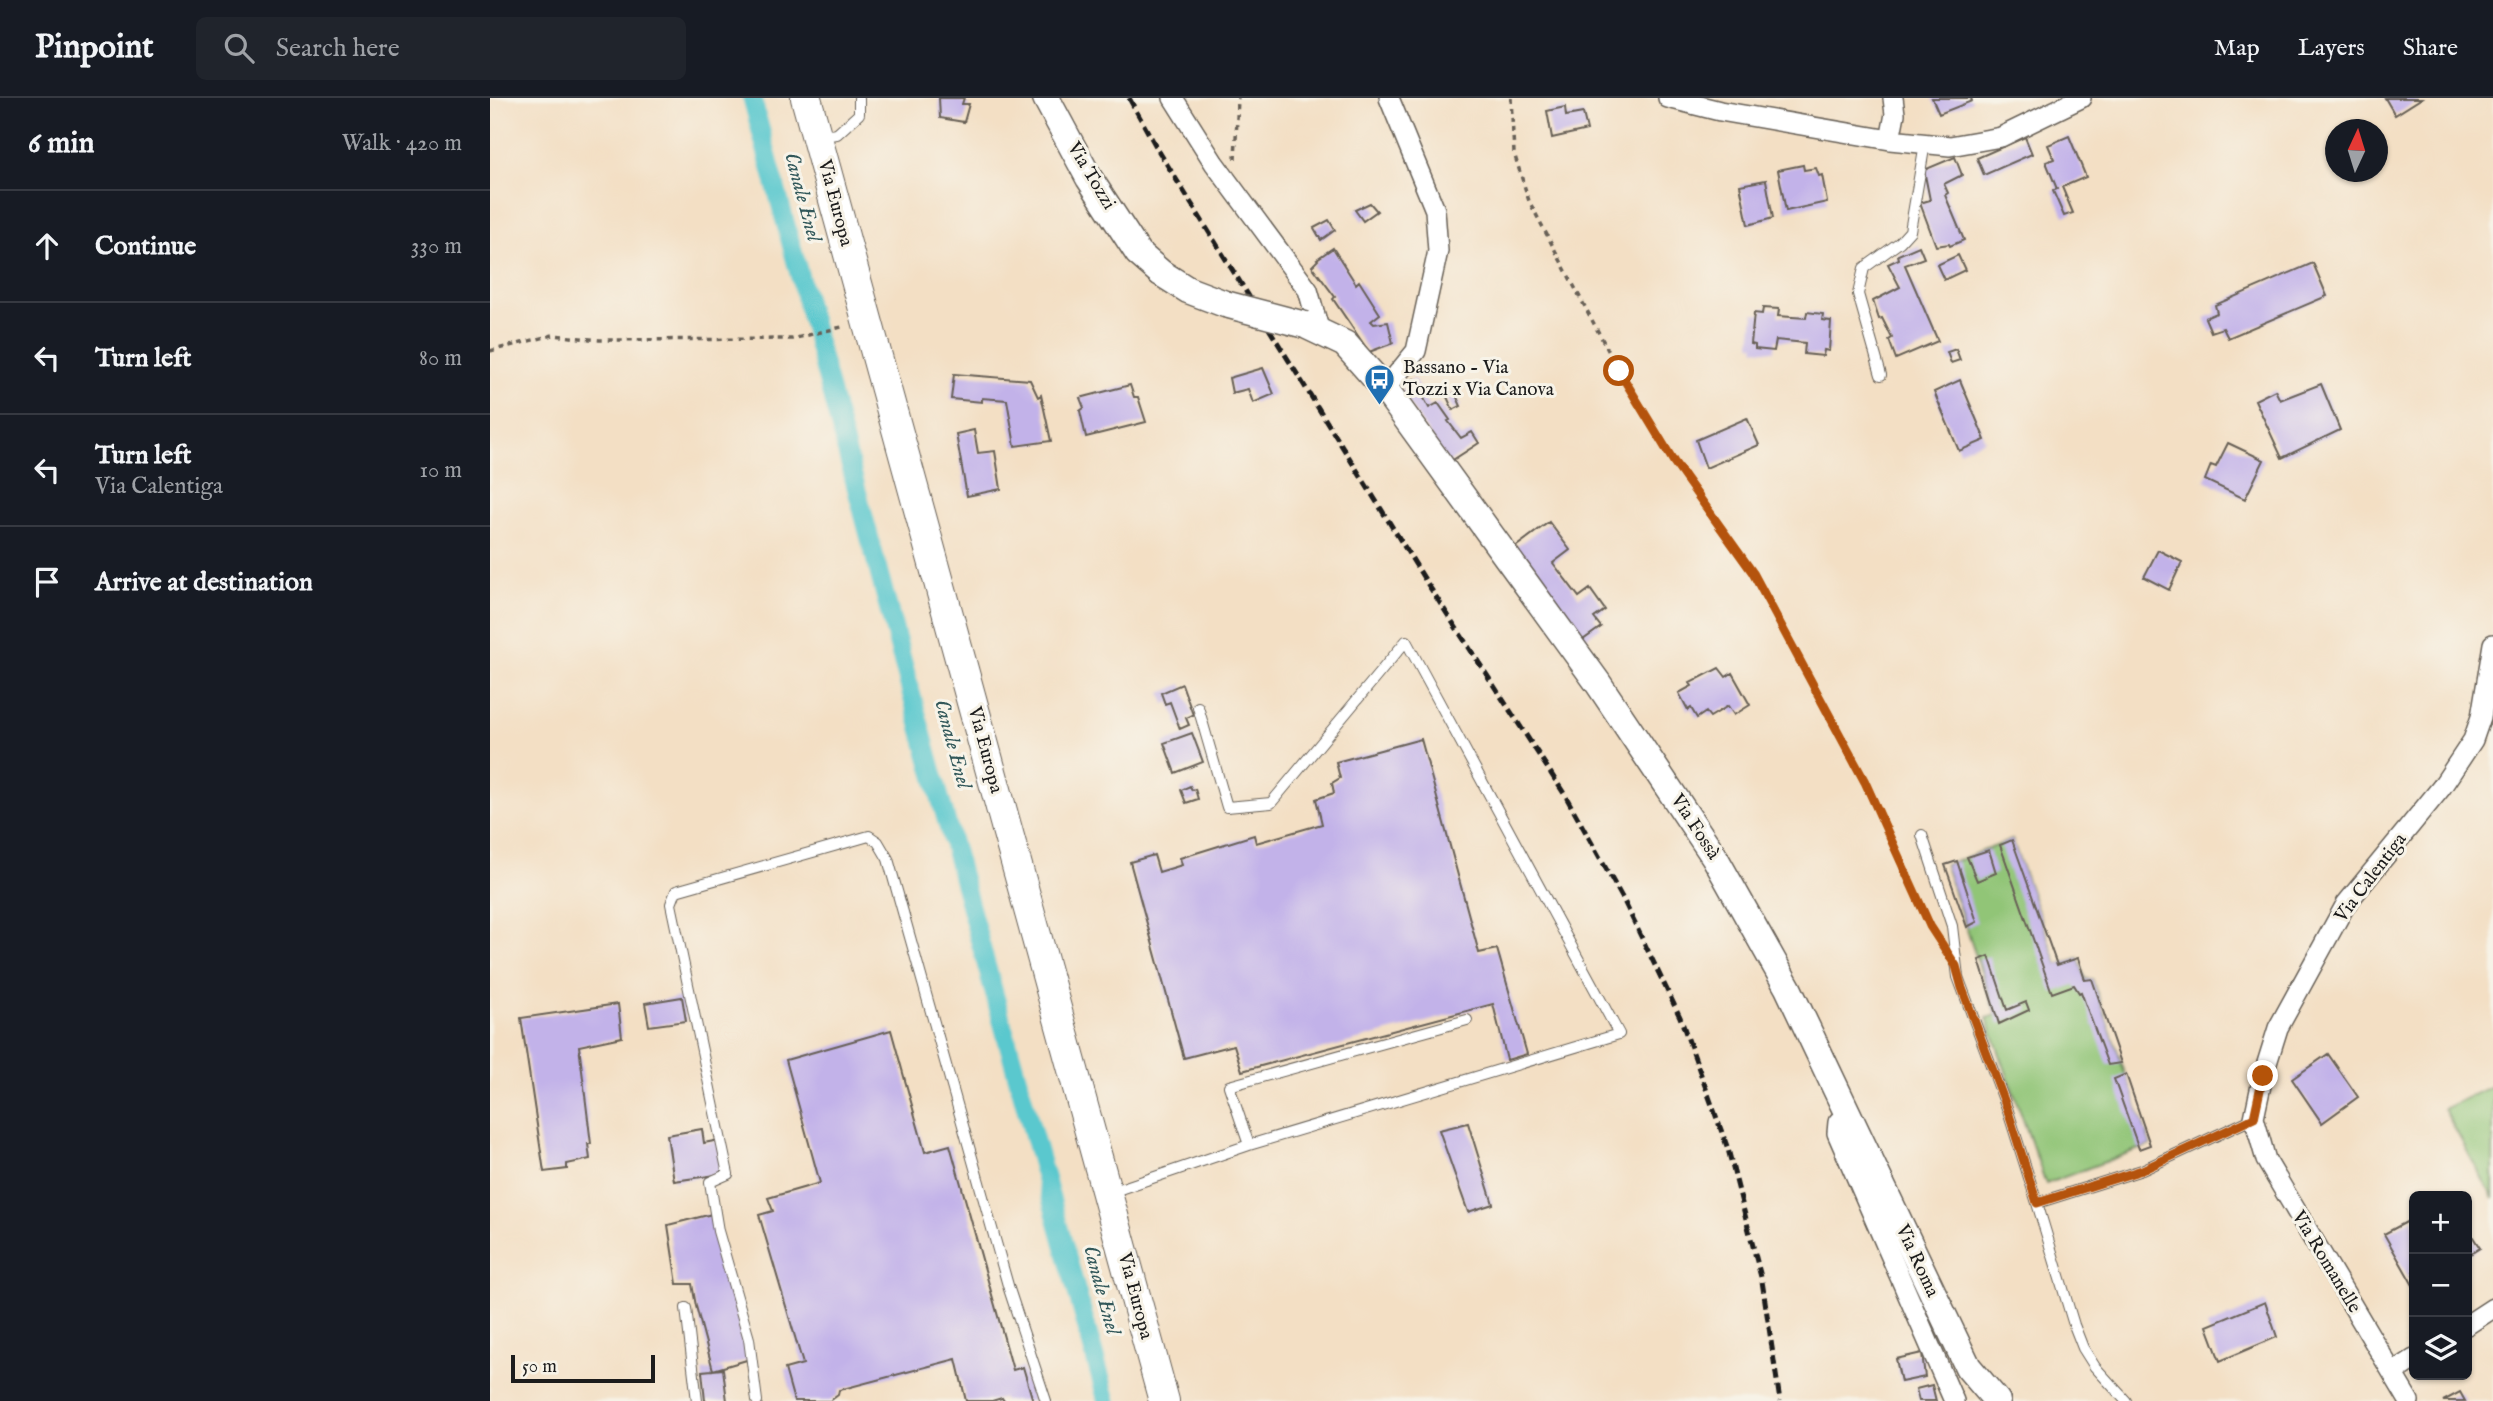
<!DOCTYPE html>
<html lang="en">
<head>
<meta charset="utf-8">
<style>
  :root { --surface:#171b24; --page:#20242c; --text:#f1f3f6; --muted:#9ea1a6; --line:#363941 }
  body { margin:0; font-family:"IM FELL English",serif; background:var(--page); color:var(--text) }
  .controls { position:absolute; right:21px; bottom:21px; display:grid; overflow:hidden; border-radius:10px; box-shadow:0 2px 5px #0004 }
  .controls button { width:63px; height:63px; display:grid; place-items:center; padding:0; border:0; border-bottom:2px solid var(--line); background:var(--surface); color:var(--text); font:35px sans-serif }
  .compass { position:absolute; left:1835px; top:21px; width:63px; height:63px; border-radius:50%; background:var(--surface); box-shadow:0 2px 5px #0004; rotate:4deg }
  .scale { position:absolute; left:21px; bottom:18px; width:144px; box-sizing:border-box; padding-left:7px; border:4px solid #1c1c1c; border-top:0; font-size:19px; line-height:24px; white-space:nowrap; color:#1c1c1c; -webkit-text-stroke:5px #f7f3e8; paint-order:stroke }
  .stop { position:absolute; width:21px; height:21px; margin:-16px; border:5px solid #b45309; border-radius:50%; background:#fff }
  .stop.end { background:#b45309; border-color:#fff; box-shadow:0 2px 7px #0008 }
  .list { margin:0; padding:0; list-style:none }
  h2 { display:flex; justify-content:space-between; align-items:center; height:91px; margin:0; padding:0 28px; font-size:30px }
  h2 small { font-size:23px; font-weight:400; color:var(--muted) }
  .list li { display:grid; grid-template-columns:46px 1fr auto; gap:21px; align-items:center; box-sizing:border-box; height:112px; padding:0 28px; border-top:2px solid var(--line) }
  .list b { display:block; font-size:26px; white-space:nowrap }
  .list p { margin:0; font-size:23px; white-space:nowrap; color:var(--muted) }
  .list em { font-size:23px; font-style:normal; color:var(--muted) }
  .icon { flex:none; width:38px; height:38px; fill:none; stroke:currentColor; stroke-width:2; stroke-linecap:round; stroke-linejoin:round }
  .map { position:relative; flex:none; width:2003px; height:1303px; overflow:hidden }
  header { display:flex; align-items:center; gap:42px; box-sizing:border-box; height:98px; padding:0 35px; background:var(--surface); border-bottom:2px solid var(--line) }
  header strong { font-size:33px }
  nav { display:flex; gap:38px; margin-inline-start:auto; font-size:24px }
  .search { width:490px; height:63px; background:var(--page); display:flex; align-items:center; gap:18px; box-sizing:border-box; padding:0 24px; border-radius:10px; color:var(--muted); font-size:26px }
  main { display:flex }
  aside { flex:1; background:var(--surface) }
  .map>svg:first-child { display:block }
  .green { fill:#91c577; stroke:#56704a; stroke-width:2 }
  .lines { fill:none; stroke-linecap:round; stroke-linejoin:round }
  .canal { stroke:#5ac8ce; stroke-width:19 }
  .building { fill:#c2b2e9 }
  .service-casing { stroke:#676057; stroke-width:12 }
  .minor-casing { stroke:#676057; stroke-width:22 }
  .secondary-casing { stroke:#676057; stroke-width:29 }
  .primary-casing { stroke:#676057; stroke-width:32 }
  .path { stroke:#676057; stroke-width:3.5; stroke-dasharray:5 5; stroke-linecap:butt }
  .service { stroke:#fff; stroke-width:10 }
  .minor { stroke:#fff; stroke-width:19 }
  .secondary { stroke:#fff; stroke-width:26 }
  .primary { stroke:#fff; stroke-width:30 }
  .rail { stroke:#1c1c1c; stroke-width:5; stroke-dasharray:10 5; stroke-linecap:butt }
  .secondary-bridge-casing { stroke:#676057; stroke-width:29; stroke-linecap:butt }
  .secondary-bridge { stroke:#fff; stroke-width:26 }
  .route { stroke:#b45309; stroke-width:9 }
  .labels { text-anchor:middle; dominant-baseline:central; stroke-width:6; stroke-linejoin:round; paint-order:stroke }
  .street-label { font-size:19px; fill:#1c1c1c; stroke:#f7f3e8 }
  .poi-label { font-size:19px; fill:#1c1c1c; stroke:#f7f3e8; text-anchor:start }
  .water-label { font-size:21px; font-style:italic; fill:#32585a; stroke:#f7f3e8 }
</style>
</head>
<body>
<header>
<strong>Pinpoint</strong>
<div class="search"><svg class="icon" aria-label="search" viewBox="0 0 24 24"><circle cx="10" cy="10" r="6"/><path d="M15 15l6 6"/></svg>Search here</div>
<nav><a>Map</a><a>Layers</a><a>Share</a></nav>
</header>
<main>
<aside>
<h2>6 min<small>Walk · 420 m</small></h2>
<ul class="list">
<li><svg class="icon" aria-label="ahead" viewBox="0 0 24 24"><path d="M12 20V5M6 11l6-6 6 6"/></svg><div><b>Continue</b></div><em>330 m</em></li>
<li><svg class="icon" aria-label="left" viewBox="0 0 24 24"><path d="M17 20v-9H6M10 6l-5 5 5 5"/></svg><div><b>Turn left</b></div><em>80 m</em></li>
<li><svg class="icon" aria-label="left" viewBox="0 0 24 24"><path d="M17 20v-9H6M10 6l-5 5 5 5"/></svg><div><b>Turn left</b><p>Via Calentiga</p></div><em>10 m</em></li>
<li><svg class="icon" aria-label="arrive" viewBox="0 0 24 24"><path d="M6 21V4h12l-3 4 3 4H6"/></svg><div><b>Arrive at destination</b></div></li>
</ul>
</aside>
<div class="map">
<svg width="2003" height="1303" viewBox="0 0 2003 1303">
  <rect width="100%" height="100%" fill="#f7f3e8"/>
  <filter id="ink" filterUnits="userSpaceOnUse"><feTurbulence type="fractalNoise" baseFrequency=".0143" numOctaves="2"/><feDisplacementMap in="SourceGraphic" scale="14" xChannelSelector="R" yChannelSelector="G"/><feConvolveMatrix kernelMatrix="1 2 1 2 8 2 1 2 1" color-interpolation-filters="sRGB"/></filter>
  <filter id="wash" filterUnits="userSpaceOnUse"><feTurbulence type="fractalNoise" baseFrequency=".00686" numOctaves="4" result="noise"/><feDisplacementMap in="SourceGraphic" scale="28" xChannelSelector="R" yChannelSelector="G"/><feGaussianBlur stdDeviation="1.57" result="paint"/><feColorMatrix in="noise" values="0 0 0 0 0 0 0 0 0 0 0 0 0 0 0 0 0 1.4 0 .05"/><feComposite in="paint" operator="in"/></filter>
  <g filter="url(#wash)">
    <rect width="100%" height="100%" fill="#f3dfc4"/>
    <path class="green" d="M1522,742L1567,867L1588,860L1595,881H1602L1660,1047L1556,1086L1497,920L1506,917L1455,767Z
      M2003,987V1100L1954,1011Z"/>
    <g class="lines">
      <path class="canal" d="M262,0L423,602L617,1303"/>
    </g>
    <g id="blocks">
      <path class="building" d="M449,0H474L472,6H479L474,24L450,20Z
        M1442,0H1481L1482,3L1449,16Z
        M1895,0H1932L1905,17Z
        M1075,9L1076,18L1093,15L1097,32L1062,40L1057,13Z
        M1579,38L1596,79L1572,89L1583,115L1574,118L1563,93L1567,91L1556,64L1564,61L1558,47Z
        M1535,39L1542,56L1494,77L1487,60Z
        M1465,59L1472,77L1454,86L1458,95L1455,97L1474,142L1460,148L1459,146L1446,148L1430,105L1440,102L1434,72Z
        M1313,67L1314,72L1326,70L1329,78L1332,77L1337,104L1296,113L1288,72Z
        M1276,82L1283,120L1258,127L1250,87Z
        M880,105L887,113L873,123L865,112Z
        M839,122L845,132L831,142L824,130Z
        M1429,148L1434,160L1415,167L1448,243L1406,261L1399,242L1402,240L1392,220L1389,221L1383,203L1410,189L1398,166L1409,161L1408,157Z
        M843,150L866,186L869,183L890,216L881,223L884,226L898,224L903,245L879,254L843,201L845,199L822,168L828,162L827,161Z
        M1468,157L1475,172L1454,182L1447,167Z
        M1823,165L1837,198L1738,240L1733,230L1721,234L1715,220L1727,215L1725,207Z
        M1273,210L1289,211L1288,218L1316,220L1317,214L1333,216L1332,222L1341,223L1339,253L1334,252L1333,258L1314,256L1315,245L1286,242L1284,253L1265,251V247L1261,246L1264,215L1272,216Z
        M1466,251L1470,262L1461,265L1457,254Z
        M773,270L784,296L763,305L758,291L742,295L739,280Z
        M464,276L540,282L548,299L551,297L561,343L525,348L517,302L492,300V304L461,301Z
        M924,281L939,310L948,305L960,322L958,323L971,340L982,334L989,345L958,365L912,295L915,286Z
        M1470,282L1495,342L1469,353L1444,294Z
        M1831,286L1850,332L1792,360L1765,302L1785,292L1790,302Z
        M640,287L644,299H648L656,324L596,339L590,313L594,310L590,300Z
        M965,295L971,308L963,312L957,299Z
        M1257,320L1269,347L1216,370L1206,342Z
        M484,332L488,355L505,353L511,391L477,398L466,336Z
        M1738,345L1774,362L1755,401L1715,382L1721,367L1726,369Z
        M1059,424L1080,452L1063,465L1089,499L1100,491L1115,512L1104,520L1111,529L1090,544L1024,450Z
        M1668,452L1692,464L1679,492L1654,479Z
        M1229,570L1236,579L1242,575L1260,607L1244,617L1238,608L1220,619L1216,614L1207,620L1201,610L1198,612L1189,595L1202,588L1200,585Z
        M692,586L703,617L696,620L699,627L690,631L680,604L675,606L671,595Z
        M702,635L713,664L685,675L674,645Z
        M931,641L989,855L1007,851L1037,956L1017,962L1003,906L752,973L744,947L694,960L640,764L664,757L669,774L692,767L690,760L764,737L766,745L832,726L826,701L844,695L842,685L850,680L846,664Z
        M700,688L702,692L705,691L708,701L696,705L691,692Z
        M1522,742L1567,867L1588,860L1595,882L1602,881L1631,965L1618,967L1591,894L1589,895L1584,887L1562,895L1510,747Z
        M1499,752L1506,775L1487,783L1477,759Z
        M1467,763L1487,824L1477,829L1455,767Z
        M1499,858L1517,912L1536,904L1539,912L1509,926L1489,862Z
        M192,899L196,923L159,928L155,905Z
        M128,906L132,939L89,948L101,1046H98L100,1061L77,1066V1071L54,1074L31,920Z
        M401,932L435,1054L460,1047L523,1272L533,1269L543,1303H514L512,1300L502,1303H476L466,1261L349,1292L348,1297L340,1303H304L295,1271L313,1266L269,1117L283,1113L278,1100L330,1085L296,962Z
        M1838,956L1868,999L1832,1025L1802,981Z
        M1636,976L1660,1047L1649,1051L1624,981Z
        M978,1025L1003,1106L978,1114L949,1032Z
        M212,1031L214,1045L229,1042L233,1076L184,1083L177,1037Z
        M222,1116L260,1261L223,1272L206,1208L202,1186H187L178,1127Z
        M1924,1120V1189L1894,1136Z
        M1977,1130L1990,1150L1977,1158Z
        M1775,1204L1787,1239L1730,1263L1717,1228Z
        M1432,1255L1435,1279L1411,1284L1406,1261Z
        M233,1271L237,1303H215L212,1273Z
        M1442,1287L1446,1303H1429L1426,1291Z
        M1970,1294L1975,1303H1953Z"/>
    </g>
  </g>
  <g filter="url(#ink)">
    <use href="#blocks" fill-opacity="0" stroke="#676057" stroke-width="2"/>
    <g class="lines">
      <defs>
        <path id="service" d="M331,38L347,36L369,16V0
          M1391,277L1368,196L1374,170L1410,144L1420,133L1435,45
          M1432,737L1462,828L1468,879L1517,1010L1547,1105
          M759,1047L739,988L977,922
          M621,1094L759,1047L1129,936L916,543L781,705L737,709L708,609
          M196,1210L207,1303
          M267,1303L259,1241L228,1133L220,1084L238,1076L181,806L186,793L379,738L388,744L398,761L519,1191L556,1303
          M1636,1303L1605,1269L1593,1250L1584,1227L1547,1105L1652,1072L1764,1020"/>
        <path id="minor" d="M683,0L724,65L818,192L830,234
          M1178,0L1230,13L1400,42L1460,48L1511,39L1591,0
          M1400,42L1405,16L1403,0
          M895,291L926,253L948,153L945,112L899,0
          M1357,1016L1348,1024L1347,1035L1464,1303
          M1977,1227L2003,1210
          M1904,1274L1924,1261
          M1919,1303L1776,1062L1764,1020L1773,978L1788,930L1856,806L1951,690L1983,642L1991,619L2003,546"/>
        <path id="secondary" d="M556,0L599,80L648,155L671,175L698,192L735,206
          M815,227L855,246L895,291L1108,585L1224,758L1298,890L1478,1269L1507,1303"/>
        <path id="primary" d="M316,0L674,1303"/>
      </defs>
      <use href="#service" class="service-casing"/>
      <use href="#minor" class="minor-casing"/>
      <use href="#secondary" class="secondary-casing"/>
      <use href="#primary" class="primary-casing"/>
      <path class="path" d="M1021,0L1024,55L1039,103L1129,273L1184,364L1263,475L1375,685L1410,765L1448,840
        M745,61L748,0
        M0,253L63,237L109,242L302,241L356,228"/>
      <use href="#service" class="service"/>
      <use href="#minor" class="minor"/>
      <use href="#secondary" class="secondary"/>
      <use href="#primary" class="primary"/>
      <path class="rail" d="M639,0L668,52L937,485L1075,697L1134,803L1190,919L1238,1051L1272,1183L1290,1303"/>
      <defs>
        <path id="secondary-bridge" d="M735,206L815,227"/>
      </defs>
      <use href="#secondary-bridge" class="secondary-bridge-casing"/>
      <use href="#secondary-bridge" class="secondary-bridge"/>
    </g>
  </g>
  <g class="lines" filter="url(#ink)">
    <path class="route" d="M1129,273L1184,364L1263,475L1375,684L1440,828L1466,868L1472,890L1517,1010L1547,1105L1652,1072L1764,1020L1773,978"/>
  </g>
  <defs>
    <symbol id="bus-pin" viewBox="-11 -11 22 30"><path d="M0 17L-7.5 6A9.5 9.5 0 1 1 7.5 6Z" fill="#1f6fb2" stroke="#f7f3e8"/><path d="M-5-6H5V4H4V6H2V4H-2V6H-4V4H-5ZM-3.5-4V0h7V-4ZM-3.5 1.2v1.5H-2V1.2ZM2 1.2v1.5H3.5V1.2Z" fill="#fff"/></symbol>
  </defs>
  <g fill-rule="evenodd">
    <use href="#bus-pin" x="872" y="264" width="35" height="47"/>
  </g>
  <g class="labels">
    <g class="street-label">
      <text transform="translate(601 78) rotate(59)">Via Tozzi</text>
      <text transform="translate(345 105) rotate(75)">Via Europa</text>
      <text transform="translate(495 652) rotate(75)">Via Europa</text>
      <text transform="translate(1205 729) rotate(57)">Via Fossà</text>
      <text transform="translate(1881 780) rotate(-53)">Via Calentiga</text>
      <text transform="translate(1427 1163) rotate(65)">Via Roma</text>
      <text transform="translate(1836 1164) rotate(59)">Via Romanelle</text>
      <text transform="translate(645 1198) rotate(75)">Via Europa</text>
    </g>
    <g class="poi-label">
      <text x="913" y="270">Bassano - Via<tspan x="913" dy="22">Tozzi x Via Canova</tspan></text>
    </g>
    <g class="water-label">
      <text transform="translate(312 99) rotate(75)">Canale Enel</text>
      <text transform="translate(462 646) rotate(75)">Canale Enel</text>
      <text transform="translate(611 1192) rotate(75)">Canale Enel</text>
    </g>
  </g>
</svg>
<div class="controls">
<button>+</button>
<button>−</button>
<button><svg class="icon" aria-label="layers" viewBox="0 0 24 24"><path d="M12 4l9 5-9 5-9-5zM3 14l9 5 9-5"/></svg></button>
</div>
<svg class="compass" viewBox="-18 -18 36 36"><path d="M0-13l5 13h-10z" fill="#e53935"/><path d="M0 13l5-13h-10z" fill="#9ea1a6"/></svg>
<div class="scale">50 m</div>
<div class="stop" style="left:1129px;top:273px"></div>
<div class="stop end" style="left:1773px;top:978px"></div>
</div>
</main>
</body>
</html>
